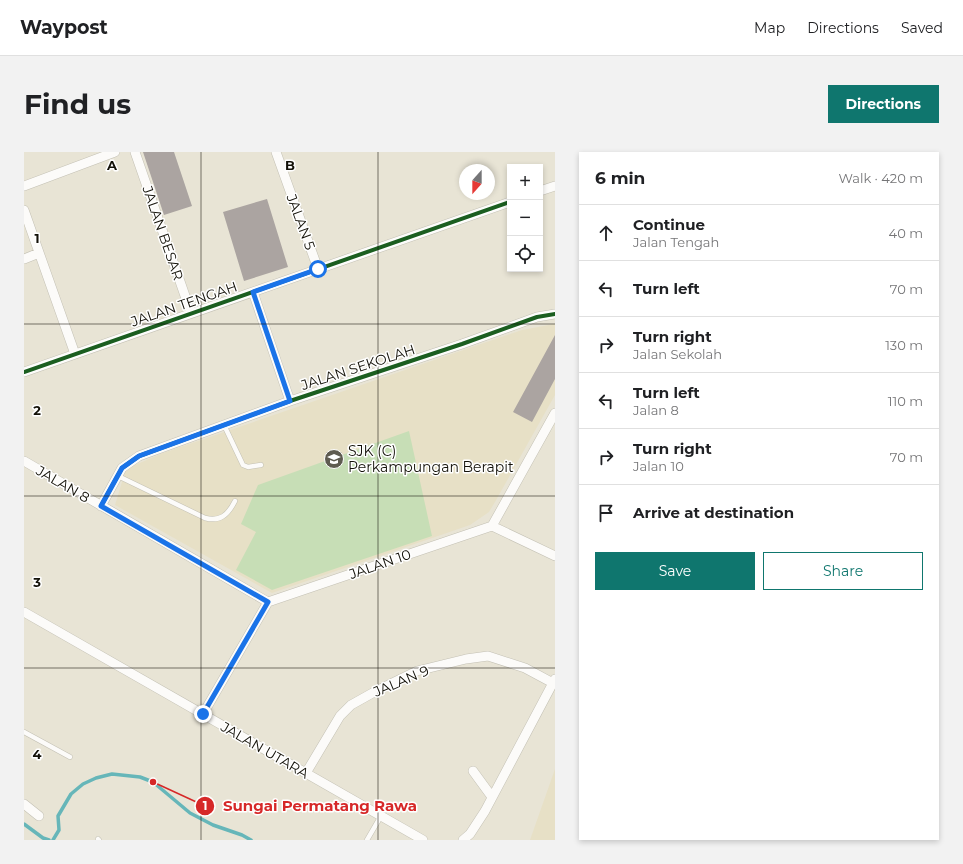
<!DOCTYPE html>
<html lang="en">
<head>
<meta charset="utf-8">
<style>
  :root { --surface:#fff; --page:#f2f2f2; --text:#202124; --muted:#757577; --line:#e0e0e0; --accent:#0f766e }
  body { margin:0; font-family:Montserrat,sans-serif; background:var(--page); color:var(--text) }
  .controls { position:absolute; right:12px; top:12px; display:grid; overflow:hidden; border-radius:0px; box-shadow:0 2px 6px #0003 }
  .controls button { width:36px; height:36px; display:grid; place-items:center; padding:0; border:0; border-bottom:1px solid var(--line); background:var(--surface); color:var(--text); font:20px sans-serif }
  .compass { position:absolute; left:435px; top:12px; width:36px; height:36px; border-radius:50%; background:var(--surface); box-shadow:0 2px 6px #0003; rotate:201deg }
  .stop { position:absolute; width:12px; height:12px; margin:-9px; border:3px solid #1a73e8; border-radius:50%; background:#fff }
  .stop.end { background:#1a73e8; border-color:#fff; box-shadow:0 1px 4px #0008 }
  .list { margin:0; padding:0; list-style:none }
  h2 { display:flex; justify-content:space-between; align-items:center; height:52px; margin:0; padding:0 16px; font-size:17px }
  h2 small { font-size:13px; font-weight:400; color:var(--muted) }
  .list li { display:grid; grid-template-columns:26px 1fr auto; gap:12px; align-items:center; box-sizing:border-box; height:56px; padding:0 16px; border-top:1px solid var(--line) }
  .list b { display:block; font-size:15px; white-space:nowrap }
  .list p { margin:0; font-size:13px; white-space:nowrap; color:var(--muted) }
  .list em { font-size:13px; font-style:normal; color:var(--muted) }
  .actions { display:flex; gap:8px; padding:12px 16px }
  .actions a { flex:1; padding:9px 0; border:1px solid var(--accent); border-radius:0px; text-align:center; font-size:14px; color:var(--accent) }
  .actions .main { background:var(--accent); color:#fff }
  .icon { flex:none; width:22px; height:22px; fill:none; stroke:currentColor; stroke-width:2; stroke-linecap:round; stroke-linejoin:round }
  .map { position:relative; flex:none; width:531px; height:688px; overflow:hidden; border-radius:0px }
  header { display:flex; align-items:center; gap:24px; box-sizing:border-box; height:56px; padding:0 20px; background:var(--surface); border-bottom:1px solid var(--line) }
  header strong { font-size:19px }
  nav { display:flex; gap:22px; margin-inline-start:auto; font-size:14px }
  .intro { display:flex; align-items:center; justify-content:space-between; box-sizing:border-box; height:96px; padding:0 24px }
  h1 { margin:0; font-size:28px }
  .button { padding:10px 18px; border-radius:0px; background:var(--accent); color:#fff; font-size:14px; font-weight:700 }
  main { display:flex; gap:24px; padding:0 24px }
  aside { flex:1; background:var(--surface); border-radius:0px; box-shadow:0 2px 6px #0003 }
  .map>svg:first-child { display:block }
  .built { fill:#e7e0c6 }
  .green { fill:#c7deb6 }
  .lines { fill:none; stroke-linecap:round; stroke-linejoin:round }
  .stream { stroke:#66b6b9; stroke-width:3.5 }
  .building { fill:#aba4a1 }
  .lane-casing { stroke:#c3c0b4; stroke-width:5.5 }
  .street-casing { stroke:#c3c0b4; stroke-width:10 }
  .lane { stroke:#fcfbf9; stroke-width:4.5 }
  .street { stroke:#fcfbf9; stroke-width:9 }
  .cycleway-casing { stroke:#fff; stroke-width:6 }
  .cycleway { stroke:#1b5e20; stroke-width:4 }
  .route { stroke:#1a73e8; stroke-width:5 }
  .grid { fill:none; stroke:#131108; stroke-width:1; stroke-opacity:0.55 }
  .labels { text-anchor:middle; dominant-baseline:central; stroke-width:3; stroke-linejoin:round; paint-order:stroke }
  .street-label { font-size:14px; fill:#131108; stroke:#fff }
  .poi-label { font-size:14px; fill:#131108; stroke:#fff; text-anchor:start }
  .grid-label { font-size:13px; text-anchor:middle; font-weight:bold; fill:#131108; stroke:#fff; stroke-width:3; stroke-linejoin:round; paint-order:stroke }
  .leader { fill:none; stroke:#d62828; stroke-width:1.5 }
  .callout-dot { fill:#d62828; stroke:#fff; stroke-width:1.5 }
  .mark-label { font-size:12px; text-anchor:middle; font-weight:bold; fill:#fff }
  .callout-label { font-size:15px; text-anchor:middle; font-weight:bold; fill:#d62828; stroke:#fff; stroke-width:3; stroke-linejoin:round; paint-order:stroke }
</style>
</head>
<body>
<header>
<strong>Waypost</strong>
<nav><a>Map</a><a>Directions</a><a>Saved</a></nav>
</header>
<div class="intro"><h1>Find us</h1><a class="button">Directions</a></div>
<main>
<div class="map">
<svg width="531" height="688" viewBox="0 0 531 688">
  <rect width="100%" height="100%" fill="#e8e4d5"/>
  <path class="built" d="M530,172L531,173V243L471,350L465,360L446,373L248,441L91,353L101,320L111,313L139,301L498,178Z
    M531,617V688H506Z"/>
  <path class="green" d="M385,279L408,384L248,438L212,418L232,380L217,372L234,333Z"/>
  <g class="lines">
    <path class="stream" d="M0,672L19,686L25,688
      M29,688L35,678L34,664L47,642L59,632L72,626L88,622L116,625L129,630L166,661L189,673L218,683L227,688"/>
  </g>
  <path class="building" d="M119,0H150L168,54L140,63Z
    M243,47L264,115L220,129L199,60Z
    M531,183V227L508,270L489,260Z"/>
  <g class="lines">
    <defs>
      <path id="lane" d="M200,273L219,313L224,315L237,313
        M94,324L181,366C196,370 204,363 211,349
        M0,580L46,605
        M74,687L75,688
        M343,688L357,664"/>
      <path id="street" d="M111,0L167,161
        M252,0L294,117
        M0,34L91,0
        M516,39L531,34
        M0,58L51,202
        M0,107L15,101
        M229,140L266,249
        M0,220L486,50
        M0,309L244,450
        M77,354L98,316L115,304L266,249L438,192L513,165L531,162
        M468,374L531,404
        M0,460L399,688
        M179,562L244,450L468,374L531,261
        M449,619L468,645
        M282,621L316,564L327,553L352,539L393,519L442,507L464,504L501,516L529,531
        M0,652L15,664
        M439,688L446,682L461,659L531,527"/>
    </defs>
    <use href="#lane" class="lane-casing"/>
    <use href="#street" class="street-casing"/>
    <use href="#lane" class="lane"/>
    <use href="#street" class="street"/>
    <defs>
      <path id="cycleway" d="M0,220L486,50
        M77,354L98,316L115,304L266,249L438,192L513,165L531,162"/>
    </defs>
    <use href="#cycleway" class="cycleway-casing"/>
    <use href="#cycleway" class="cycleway"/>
  </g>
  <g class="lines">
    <path class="route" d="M179,562L244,450L77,354L98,316L115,304L266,249L229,140L294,117"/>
  </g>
  <path class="grid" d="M177,0V688M354,0V688M0,172H531M0,344H531M0,516H531"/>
  <defs>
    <symbol id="school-disc" viewBox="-11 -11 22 22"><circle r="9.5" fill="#5e5b50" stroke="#fff"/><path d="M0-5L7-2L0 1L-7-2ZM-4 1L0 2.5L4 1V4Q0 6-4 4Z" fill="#fff"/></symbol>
  </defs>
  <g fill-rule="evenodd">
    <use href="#school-disc" x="299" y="296" width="22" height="22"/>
  </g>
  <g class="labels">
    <g class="street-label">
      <text transform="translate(277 70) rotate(70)">JALAN 5</text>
      <text transform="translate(139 81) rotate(71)">JALAN BESAR</text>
      <text transform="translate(160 152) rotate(-19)">JALAN TENGAH</text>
      <text transform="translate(334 215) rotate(-18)">JALAN SEKOLAH</text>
      <text transform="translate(39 332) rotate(30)">JALAN 8</text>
      <text transform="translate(356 412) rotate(-19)">JALAN 10</text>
      <text transform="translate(377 529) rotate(-23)">JALAN 9</text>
      <text transform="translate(241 598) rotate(30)">JALAN UTARA</text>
    </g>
    <g class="poi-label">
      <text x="324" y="299">SJK (C)<tspan x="324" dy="16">Perkampungan Berapit</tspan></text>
    </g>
  </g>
  <g class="grid-label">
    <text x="88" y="18">A</text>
    <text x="266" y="18">B</text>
    <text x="13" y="91">1</text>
    <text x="13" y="263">2</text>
    <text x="13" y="435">3</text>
    <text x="13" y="607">4</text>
  </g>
  <path class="leader" d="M129 630L181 654"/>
  <g class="callout-dot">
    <circle cx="129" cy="630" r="4"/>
    <circle cx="181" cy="654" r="10"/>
  </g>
  <g class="mark-label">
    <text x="181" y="658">1</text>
  </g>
  <g class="callout-label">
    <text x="296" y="659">Sungai Permatang Rawa</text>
  </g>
</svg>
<div class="controls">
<button>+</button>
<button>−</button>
<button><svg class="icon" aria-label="locate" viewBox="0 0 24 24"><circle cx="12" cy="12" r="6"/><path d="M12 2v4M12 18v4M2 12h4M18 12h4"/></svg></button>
</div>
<svg class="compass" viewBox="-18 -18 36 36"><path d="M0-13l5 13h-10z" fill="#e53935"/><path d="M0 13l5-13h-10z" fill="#757577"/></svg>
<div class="stop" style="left:294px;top:117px"></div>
<div class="stop end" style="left:179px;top:562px"></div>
</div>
<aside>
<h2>6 min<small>Walk · 420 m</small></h2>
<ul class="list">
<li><svg class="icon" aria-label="ahead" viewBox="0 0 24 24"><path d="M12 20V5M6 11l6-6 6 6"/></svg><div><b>Continue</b><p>Jalan Tengah</p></div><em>40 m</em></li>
<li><svg class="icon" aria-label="left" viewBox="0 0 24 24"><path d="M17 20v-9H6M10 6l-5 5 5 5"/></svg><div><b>Turn left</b></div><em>70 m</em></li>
<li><svg class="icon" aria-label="right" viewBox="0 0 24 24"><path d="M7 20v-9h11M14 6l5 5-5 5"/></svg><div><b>Turn right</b><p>Jalan Sekolah</p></div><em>130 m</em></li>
<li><svg class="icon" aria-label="left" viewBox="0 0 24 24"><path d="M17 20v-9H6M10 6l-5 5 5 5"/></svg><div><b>Turn left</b><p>Jalan 8</p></div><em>110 m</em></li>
<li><svg class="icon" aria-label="right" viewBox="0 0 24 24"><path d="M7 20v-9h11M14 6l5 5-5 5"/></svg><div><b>Turn right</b><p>Jalan 10</p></div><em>70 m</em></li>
<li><svg class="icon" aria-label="arrive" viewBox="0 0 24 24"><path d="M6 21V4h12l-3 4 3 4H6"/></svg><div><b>Arrive at destination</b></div></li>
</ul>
<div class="actions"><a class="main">Save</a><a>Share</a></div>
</aside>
</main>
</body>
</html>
